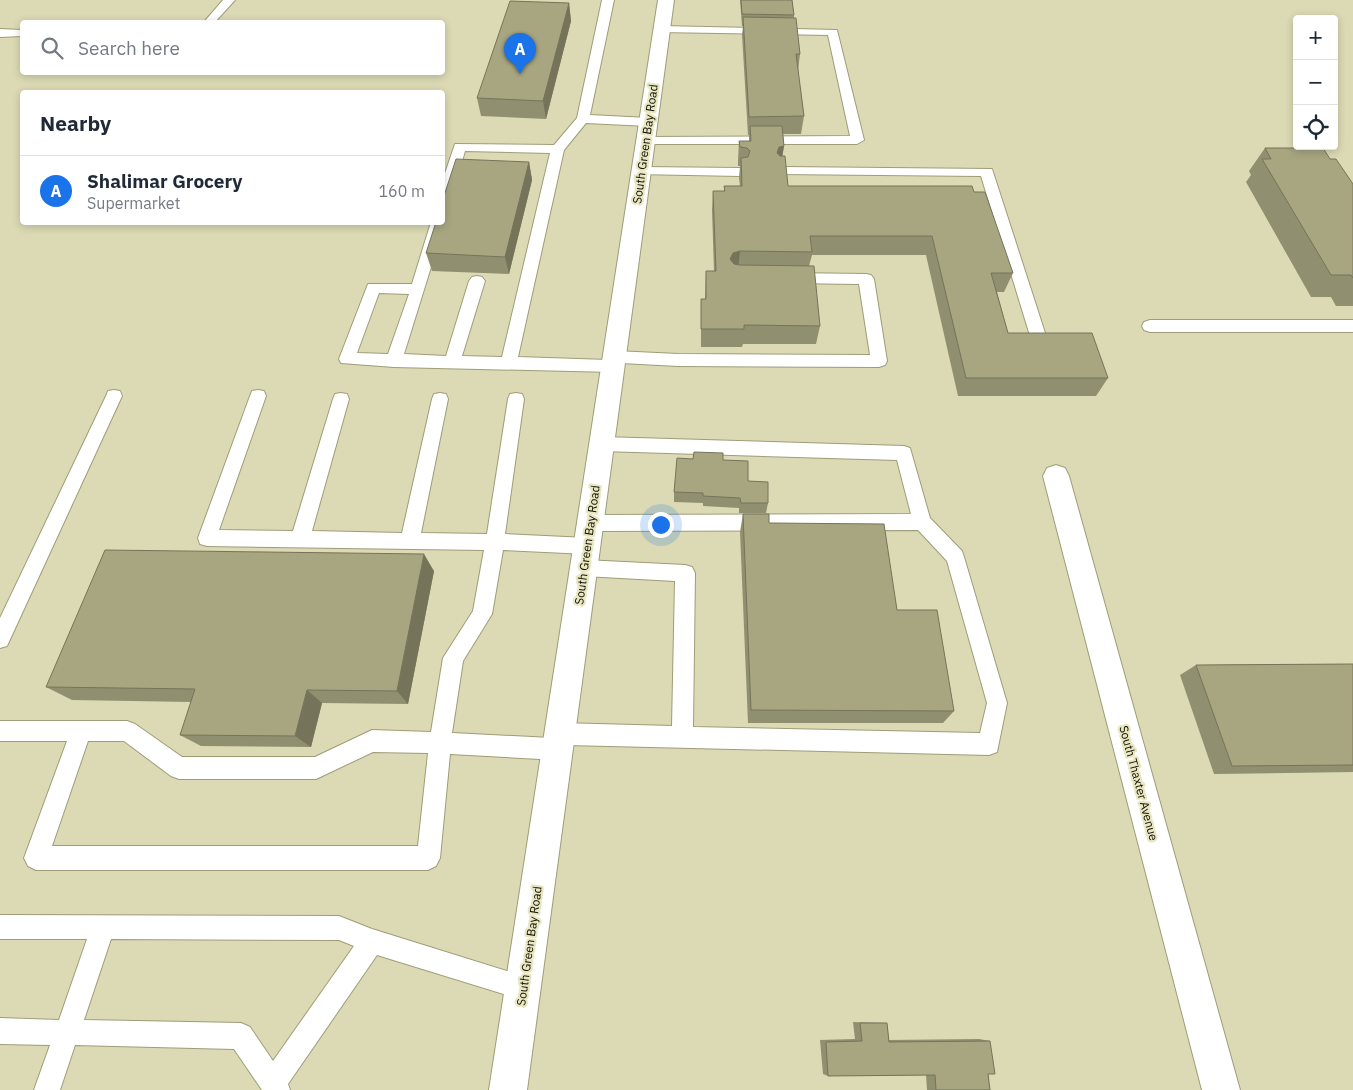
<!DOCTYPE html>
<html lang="en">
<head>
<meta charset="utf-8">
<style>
  :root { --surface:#fff; --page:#f6f6f7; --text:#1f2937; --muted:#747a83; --line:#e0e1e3; --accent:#1a73e8 }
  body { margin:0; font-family:"IBM Plex Sans",sans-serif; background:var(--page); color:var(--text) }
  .controls { position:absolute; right:15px; top:15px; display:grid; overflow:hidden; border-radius:5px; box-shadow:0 2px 8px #0003 }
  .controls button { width:45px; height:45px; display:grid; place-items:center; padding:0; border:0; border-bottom:1px solid var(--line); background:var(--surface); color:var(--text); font:25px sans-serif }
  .you { position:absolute; left:660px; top:524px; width:18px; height:18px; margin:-12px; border:4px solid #fff; border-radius:50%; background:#1a73e8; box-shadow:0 0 0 8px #1a73e833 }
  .badge { display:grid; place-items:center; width:32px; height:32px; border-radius:50%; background:var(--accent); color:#fff; font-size:16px; font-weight:700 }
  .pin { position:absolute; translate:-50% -41px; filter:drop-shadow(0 1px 2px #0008) }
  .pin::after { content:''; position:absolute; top:26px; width:18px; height:15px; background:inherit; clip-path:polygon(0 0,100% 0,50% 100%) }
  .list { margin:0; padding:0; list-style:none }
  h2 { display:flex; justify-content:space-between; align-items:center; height:65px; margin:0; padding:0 20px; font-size:21px }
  h2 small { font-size:16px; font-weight:400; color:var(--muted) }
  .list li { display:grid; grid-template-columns:32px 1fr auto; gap:15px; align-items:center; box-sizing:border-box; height:70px; padding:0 20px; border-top:1px solid var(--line) }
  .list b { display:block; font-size:19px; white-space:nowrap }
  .list p { margin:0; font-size:16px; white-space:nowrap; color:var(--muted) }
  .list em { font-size:16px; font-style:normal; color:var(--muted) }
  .icon { flex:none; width:28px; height:28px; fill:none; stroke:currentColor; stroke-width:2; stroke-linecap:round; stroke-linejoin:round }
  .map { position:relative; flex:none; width:1353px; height:1090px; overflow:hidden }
  .search { position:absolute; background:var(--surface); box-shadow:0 2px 8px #0003; left:20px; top:20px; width:425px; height:55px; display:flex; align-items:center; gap:12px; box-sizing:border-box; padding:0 18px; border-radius:5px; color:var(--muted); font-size:19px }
  .panel { position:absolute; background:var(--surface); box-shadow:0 2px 8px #0003; left:20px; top:90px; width:425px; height:135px; border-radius:5px }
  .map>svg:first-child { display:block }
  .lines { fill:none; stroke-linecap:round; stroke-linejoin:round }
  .service-casing { stroke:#9e9d78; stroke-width:2 }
  .minor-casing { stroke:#9e9d78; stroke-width:2 }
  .primary-casing { stroke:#9e9d78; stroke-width:2 }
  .service { fill:#fff; fill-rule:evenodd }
  .minor { fill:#fff; fill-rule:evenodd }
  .primary { fill:#fff; fill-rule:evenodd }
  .wall { fill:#908f6f }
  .shaded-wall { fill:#75745a }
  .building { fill:#a7a681; stroke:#75745a }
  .labels { text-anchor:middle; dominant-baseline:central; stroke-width:4.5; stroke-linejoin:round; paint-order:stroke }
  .street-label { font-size:12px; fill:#0f0e03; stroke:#e8e7c1 }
</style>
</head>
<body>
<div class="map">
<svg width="1353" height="1090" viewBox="0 0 1353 1090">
  <rect width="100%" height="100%" fill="#dbdab4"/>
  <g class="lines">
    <defs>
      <path id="service" d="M223,0H235L215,22H204Z
        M602,0H614L590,115L648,118L654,122L648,126L586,123L564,150L518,357L608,360L607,357L609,353L615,351L678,354L870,355L859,284L789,283L784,282L781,278L784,274L789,273L866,274L871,275L874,279L887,361L885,365L879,367L678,366L621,363L622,366L620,370L614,372L394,367L341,363L339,359L368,284H412L431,222H442V218L445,222L404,354L446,356L469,281L472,277L477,276L482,277L485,281L462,356L502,357L550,153L465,151L449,206L447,209L442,210V182L455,144L554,145L577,118ZM379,293L409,294L388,354L357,353Z
        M662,26L837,30L864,140L857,144H640L638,141L640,138L645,137L850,136L828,35L658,32L656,30Z
        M0,29L22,30V36L0,37Z
        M641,167L740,168L745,169L747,172L745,175L740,176L636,174L634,171L636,168Z
        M783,167L992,169L1047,339L1045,343L1039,345L1033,343L1031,339L981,176L778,174L776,171L778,168Z
        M1150,320H1353V332H1150L1144,330L1142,326L1144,322Z
        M114,390L120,391L122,396L7,646L0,648V618L106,396L108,391Z
        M258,390L264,391L266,396L219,530L293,531L333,399L335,394L341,393L347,394L349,399L312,531L402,533L432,399L434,394L440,393L446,394L448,399L421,533L487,534L508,399L510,394L516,393L522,394L524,399L505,534L587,538L594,540L596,546L594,552L587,554L503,550L492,614L463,661L452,733L551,738L549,734L552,727L560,723L672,726L675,581L584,576L577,574L574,568L577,562L584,560L685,565L692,567L695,573L693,727L980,733L987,703L947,561L918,530L590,531L583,529L581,523L583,517L590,515L911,514L897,460L602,451L596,449L593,444L596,439L602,437L904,446L910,448L930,518L962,551L964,557L1007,703L997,752L989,755L567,745L569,749L566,757L558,760L450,754L440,858L436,866L428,870H36L28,866L24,858L67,741H0V721H127L135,724L182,757H315L372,730L431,732L443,658L473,611L484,550L207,546L200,544L198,538L250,396L252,391ZM88,741H124L171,776L179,779H316L373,752L428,753L418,846H52Z
        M0,915L339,916L372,929L523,976L532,979L535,988L532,997L523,1000L377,955L288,1084L290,1090H262L234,1049L75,1045L60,1090H34L50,1045L0,1044V1018L59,1020L87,939H0ZM111,939L339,940L354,946L273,1061L250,1027L241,1023L84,1020Z"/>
      <path id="minor" d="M1056,465L1065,468L1069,476L1240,1090H1202L1043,476L1047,468Z"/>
      <path id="primary" d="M658,0H674L527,1090H489Z"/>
    </defs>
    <use href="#service" class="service-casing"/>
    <use href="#minor" class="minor-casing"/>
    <use href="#primary" class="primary-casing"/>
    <use href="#service" class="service"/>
    <use href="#minor" class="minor"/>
    <use href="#primary" class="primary"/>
  </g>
  <path class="wall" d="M740,0H792L794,15V18L800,54L798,71L804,116L801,134H783L784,146L782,156L788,186L974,192L1013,273L1004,292H997L1008,333L1108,378L1096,396H958L926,255H812L809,266L820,326L816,344H743L742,347H701V299H705L706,271H714L712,210L713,191H724V186H740L739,178L740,166H738V160L739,141H749V135H748L742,35L743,26H742Z
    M569,3L571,21L546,119L481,116L477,98Z
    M1265,148L1353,184V306H1336L1331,297H1311L1246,182L1251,175L1249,171Z
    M529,162L532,180L509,274L432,271L426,253Z
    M693,459L723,460L748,481L768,503L766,513H739V508L703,506V503L674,502V492Z
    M743,514L769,523L897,610L954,711L943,723H748L740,532Z
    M434,571L408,704L322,703L311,747L201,746L180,735L191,702L72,700L46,687Z
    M1353,664V772L1214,774L1180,675L1196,665Z
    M853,1022L887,1023L889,1040L979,1039L990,1041L988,1074L990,1090H927L926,1075L828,1076L823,1074L820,1040L855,1039Z"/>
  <path class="shaded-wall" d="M569,3L571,21L546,119L543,101Z
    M784,146L781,165L777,153L779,147Z
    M529,162L532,180L509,274L505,257Z
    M740,251L738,270L730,259L733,253Z
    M424,554L434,571L408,704L397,691Z
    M307,690L322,703L311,747L295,736Z"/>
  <path class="building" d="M741,0H792L794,15L742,14Z
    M510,1L569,3L543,101L477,98Z
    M743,17L796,18L800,54H796L804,116L749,117Z
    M750,126H782L784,146L779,147L777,153L780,156H785L788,186H972L974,192H985L1013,273H991L1008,333H1092L1108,378H966L932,236H810L812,252L740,251L733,253L730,259L734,264L739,265L814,266L820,326L744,325V329H701V299H706V271H716L713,191H725L724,186H742L741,158L748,157L750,151L747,148L740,147L739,141H751Z
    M1265,148H1323L1330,159H1336L1353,184V278L1351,275H1331L1262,159H1271Z
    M456,159L529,162L505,257L426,253L436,222H442V202Z
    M694,452L723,453V460L748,461V481L768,482V503H741L740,498L703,496V493L674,492L677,458L693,459Z
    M743,514H769V523L884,524L897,610H937L954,711L751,710Z
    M105,550L424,554L397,691L307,690L295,736L180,735L195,689L46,687Z
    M1353,664V765L1232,766L1196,665Z
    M860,1023H887L889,1042L990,1041L995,1074H988L990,1090H936L935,1075L828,1076L826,1042L862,1041Z"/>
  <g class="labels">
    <g class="street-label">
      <text transform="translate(645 144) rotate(-82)">South Green Bay Road</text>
      <text transform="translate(587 545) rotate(-82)">South Green Bay Road</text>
      <text transform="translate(1139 783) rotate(75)">South Thaxter Avenue</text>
      <text transform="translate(529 946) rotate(-82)">South Green Bay Road</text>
    </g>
  </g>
</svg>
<div class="controls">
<button>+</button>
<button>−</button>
<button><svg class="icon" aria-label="locate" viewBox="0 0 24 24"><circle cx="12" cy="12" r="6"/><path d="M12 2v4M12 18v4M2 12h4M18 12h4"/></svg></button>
</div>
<div class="you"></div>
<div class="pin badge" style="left:520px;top:74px">A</div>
<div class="search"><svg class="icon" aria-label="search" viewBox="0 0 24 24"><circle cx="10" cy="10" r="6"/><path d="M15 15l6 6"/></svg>Search here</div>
<section class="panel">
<h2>Nearby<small></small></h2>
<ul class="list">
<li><span class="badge">A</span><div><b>Shalimar Grocery</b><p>Supermarket</p></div><em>160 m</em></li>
</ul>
</section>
</div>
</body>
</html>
